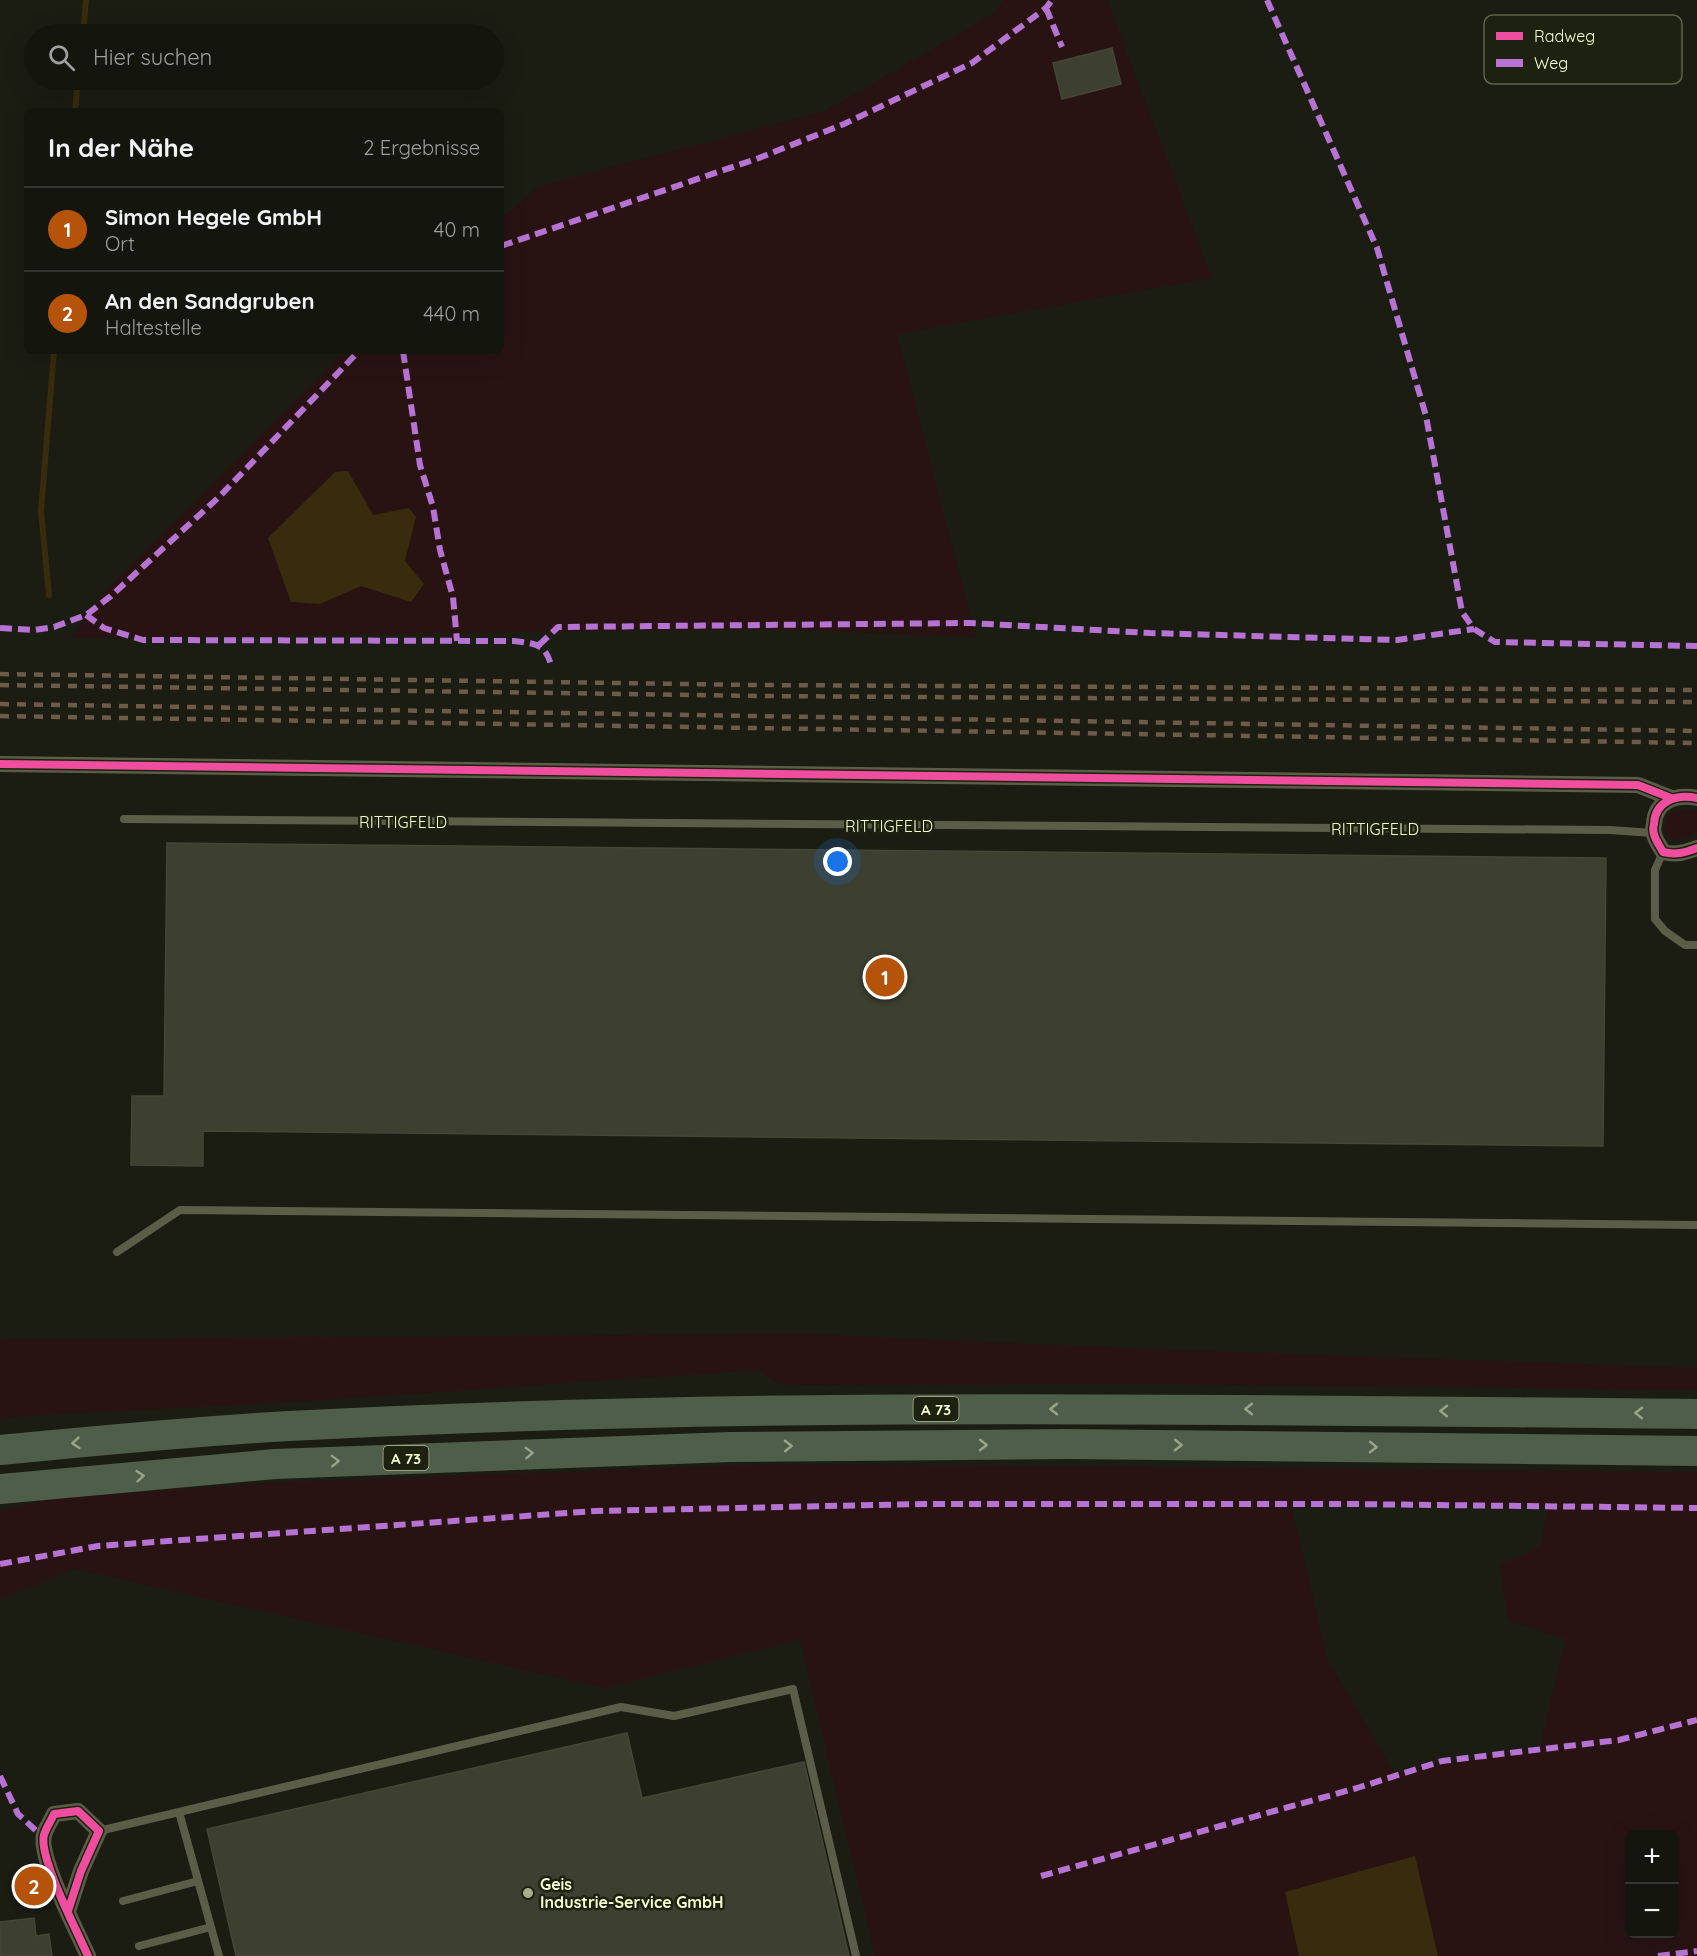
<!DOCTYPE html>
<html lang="de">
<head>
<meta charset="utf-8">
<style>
  :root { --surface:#14160e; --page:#21231c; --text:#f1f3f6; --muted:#9d9f9e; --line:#33352e; --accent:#b45309 }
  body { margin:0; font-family:Quicksand,sans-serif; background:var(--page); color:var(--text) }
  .controls { position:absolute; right:18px; bottom:18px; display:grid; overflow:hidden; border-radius:9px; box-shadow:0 6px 24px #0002 }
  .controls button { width:54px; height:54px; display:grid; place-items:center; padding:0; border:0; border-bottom:2px solid var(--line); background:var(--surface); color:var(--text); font:30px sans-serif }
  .you { position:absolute; left:838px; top:862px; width:21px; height:21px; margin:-15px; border:4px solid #fff; border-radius:50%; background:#1a73e8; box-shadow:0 0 0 9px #1a73e833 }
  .badge { display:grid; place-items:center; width:39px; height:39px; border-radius:50%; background:var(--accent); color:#fff; font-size:20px; font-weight:700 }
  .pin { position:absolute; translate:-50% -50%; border:3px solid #fff; box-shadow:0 2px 6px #0006 }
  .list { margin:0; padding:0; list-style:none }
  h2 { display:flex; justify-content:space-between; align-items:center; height:78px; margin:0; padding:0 24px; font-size:26px }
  h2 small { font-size:20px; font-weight:400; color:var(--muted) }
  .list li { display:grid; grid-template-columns:39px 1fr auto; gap:18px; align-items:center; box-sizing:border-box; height:84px; padding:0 24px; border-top:2px solid var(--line) }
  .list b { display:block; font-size:22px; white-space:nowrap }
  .list p { margin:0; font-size:20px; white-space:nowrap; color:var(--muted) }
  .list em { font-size:20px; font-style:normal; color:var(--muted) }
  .icon { flex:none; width:33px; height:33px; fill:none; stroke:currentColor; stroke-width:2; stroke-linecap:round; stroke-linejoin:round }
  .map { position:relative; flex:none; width:1697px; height:1956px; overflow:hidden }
  .search { position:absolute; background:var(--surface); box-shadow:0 6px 24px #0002; left:24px; top:24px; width:480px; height:66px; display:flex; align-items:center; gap:15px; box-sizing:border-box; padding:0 21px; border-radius:33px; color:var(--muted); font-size:22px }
  .panel { position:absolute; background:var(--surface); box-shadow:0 6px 24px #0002; left:24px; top:108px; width:480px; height:246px; border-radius:9px }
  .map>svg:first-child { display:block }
  .green { fill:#281312; fill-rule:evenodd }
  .water { fill:#392b0d }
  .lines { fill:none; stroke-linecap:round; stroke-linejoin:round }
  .stream { stroke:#392b0d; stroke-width:6 }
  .building { fill:#3d3f31; stroke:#434735; stroke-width:1.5 }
  .lane { stroke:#5c5d49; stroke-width:8 }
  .street { stroke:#5c5d49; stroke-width:16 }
  .highway { stroke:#4f5d4b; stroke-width:30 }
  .rail { stroke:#6f5949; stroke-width:4.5; stroke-dasharray:9 8; stroke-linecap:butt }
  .quiet { stroke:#b673d3; stroke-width:6; stroke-dasharray:12 6; stroke-linecap:butt }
  .cycleway-casing { stroke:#1d210f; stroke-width:11 }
  .cycleway { stroke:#ef4d9e; stroke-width:8 }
  .oneway { stroke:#9aa587 }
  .poi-dot { fill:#a9ae8e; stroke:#1d210f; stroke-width:2 }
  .labels { text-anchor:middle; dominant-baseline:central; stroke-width:5; stroke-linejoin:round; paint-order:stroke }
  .shield { fill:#1d210f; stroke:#b5ba97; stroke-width:1.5 }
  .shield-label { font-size:15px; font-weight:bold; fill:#f6fcd1 }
  .street-label { font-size:16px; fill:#f6fcd1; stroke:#1d210f }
  .poi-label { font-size:16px; font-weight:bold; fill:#f6fcd1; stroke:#1d210f; text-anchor:start }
  .key { fill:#1d210f; stroke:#5e6349; stroke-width:1.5 }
  .key-label { font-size:16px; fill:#f6fcd1 }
</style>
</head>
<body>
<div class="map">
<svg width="1697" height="1956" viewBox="0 0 1697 1956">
  <rect width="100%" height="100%" fill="#1b1d13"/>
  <path class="green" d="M1004,0H1107L1212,278L897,334L976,637L759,629L71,638L102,594L345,351H501V219L539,186L825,111L993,14Z
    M1697,811V830C1664,858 1657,818 1673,812C1680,810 1690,810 1697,811Z
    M807,1334L1150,1349L1697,1368V1390L1153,1384L782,1385L757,1370L324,1400L26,1416L0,1419V1339Z
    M781,1464L1697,1472V1956H875L800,1640L605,1688L75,1569L0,1599V1510L56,1498L285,1482ZM1291,1505L1548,1507L1540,1547L1500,1565L1508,1621L1566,1639L1540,1746L1394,1772L1328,1660ZM1630,1834H1674V1934H1630Z"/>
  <path class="water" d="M348,471L373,515L409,508L416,517L405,561L424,584L411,602L361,586L320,604L291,602L268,538L335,472Z
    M1415,1856L1438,1956H1299L1285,1892Z"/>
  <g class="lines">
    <path class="stream" d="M83,34L86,0
      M75,111L78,80
      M49,595L41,511L54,351"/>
  </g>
  <path class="building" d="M1112,48L1121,84L1062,99L1053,63Z
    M167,843L1606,858L1603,1146L203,1131V1166L131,1165L132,1096H164Z
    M627,1733L642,1798L804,1762L849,1956H236L207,1829Z
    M34,1918L36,1936L49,1934L52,1956H0V1922Z"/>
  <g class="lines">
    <path class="lane" d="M124,819L1610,830L1653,833
      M1663,852L1655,870V919L1665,931L1685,945H1697
      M117,1252L180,1210L1697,1225
      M179,1812L621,1707L674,1716L793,1689L856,1956
      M99,1831L179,1812L219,1956
      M123,1901L198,1881
      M139,1946L211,1927"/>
    <path class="street" d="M0,764L1638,785L1671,798
      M1697,798C1676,794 1655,801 1654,824C1653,827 1653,832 1654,834C1655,840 1660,846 1663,852C1676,855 1684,853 1697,848
      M68,1911L81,1871L99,1831L78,1811L54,1814C51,1821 46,1828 44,1835C38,1857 78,1933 88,1956"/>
    <path class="highway" d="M0,1450C96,1441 193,1431 289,1426C758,1401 1228,1410 1697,1414
      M0,1489L275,1464L730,1447L1066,1444L1697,1451"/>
    <path class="rail" d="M0,674L756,685L1697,690
      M0,685L762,696L1697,702
      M0,704L1697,731
      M0,716L1697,743"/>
    <path class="quiet" d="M1267,0L1377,248L1426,416L1462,612L1474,629L1495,642L1697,646
      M1046,8L1062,47
      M501,246L759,158L844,124L972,63L1046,8L1052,0
      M403,351L420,465L433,507L440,550L453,597L457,641
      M86,615L104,628L143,640L514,641C535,644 545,643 551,665
      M0,628L34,630L54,627L86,615L111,596L219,497L359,351
      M539,645L558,627L970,623L1150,633L1397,640L1474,629
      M0,1564L98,1546L596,1511L923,1504H1350L1697,1508
      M0,1776L18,1814L43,1837
      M1041,1876L1357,1788L1442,1761L1619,1740L1697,1720
      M1658,1956L1697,1951"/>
    <defs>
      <path id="cycleway" d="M0,764L1638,785L1671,798
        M1697,798C1676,794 1655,801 1654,824C1653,827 1653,832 1654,834C1655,840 1660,846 1663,852C1676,855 1684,853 1697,848
        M68,1911L81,1871L99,1831L78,1811L54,1814C51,1821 46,1828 44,1835C38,1857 78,1933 88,1956"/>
    </defs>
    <use href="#cycleway" class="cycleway-casing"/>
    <use href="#cycleway" class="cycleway"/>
  </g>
  <defs><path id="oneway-chevron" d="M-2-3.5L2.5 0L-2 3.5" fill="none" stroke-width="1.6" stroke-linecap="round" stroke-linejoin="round" transform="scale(1.5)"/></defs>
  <g class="oneway">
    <use href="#oneway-chevron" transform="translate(1054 1409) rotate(-180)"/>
    <use href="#oneway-chevron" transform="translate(1249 1409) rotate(-180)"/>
    <use href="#oneway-chevron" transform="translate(1444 1411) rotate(-179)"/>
    <use href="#oneway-chevron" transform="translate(1639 1413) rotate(-179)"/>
    <use href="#oneway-chevron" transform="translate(76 1443) rotate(175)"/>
    <use href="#oneway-chevron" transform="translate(983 1445)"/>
    <use href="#oneway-chevron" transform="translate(1178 1445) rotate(1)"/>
    <use href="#oneway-chevron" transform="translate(788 1446) rotate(-1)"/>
    <use href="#oneway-chevron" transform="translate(1373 1447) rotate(1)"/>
    <use href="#oneway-chevron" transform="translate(529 1453) rotate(-2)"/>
    <use href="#oneway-chevron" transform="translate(335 1461) rotate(-2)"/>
    <use href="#oneway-chevron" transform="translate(140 1476) rotate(-5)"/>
  </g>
  <circle class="poi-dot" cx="528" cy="1893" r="6"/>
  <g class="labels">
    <g class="shield">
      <rect x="913.5" y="1397" width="45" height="24" rx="4.5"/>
      <rect x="383.5" y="1446" width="45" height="24" rx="4.5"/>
    </g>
    <g class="shield-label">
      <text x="936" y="1409">A 73</text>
      <text x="406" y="1458">A 73</text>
    </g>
    <g class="street-label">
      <text x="403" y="822">RITTIGFELD</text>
      <text x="889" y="826">RITTIGFELD</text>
      <text x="1375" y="829">RITTIGFELD</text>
    </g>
    <g class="poi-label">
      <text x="540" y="1884">Geis<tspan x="540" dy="18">Industrie-Service GmbH</tspan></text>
    </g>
  </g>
  <rect x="1484" y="15" width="198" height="69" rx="9" class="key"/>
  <rect x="1496" y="32" width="27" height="8" fill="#ef4d9e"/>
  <rect x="1496" y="59" width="27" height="8" fill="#b673d3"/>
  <g class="key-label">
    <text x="1534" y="42">Radweg</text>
    <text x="1534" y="69">Weg</text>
  </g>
</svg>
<div class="controls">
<button>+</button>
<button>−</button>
</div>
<div class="you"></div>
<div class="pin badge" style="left:885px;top:977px">1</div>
<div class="pin badge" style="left:34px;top:1886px">2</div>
<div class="search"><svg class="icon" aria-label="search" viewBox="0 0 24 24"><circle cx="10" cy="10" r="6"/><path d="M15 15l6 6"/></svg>Hier suchen</div>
<section class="panel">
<h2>In der Nähe<small>2 Ergebnisse</small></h2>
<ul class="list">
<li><span class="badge">1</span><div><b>Simon Hegele GmbH</b><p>Ort</p></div><em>40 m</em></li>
<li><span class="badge">2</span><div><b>An den Sandgruben</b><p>Haltestelle</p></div><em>440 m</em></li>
</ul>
</section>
</div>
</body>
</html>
